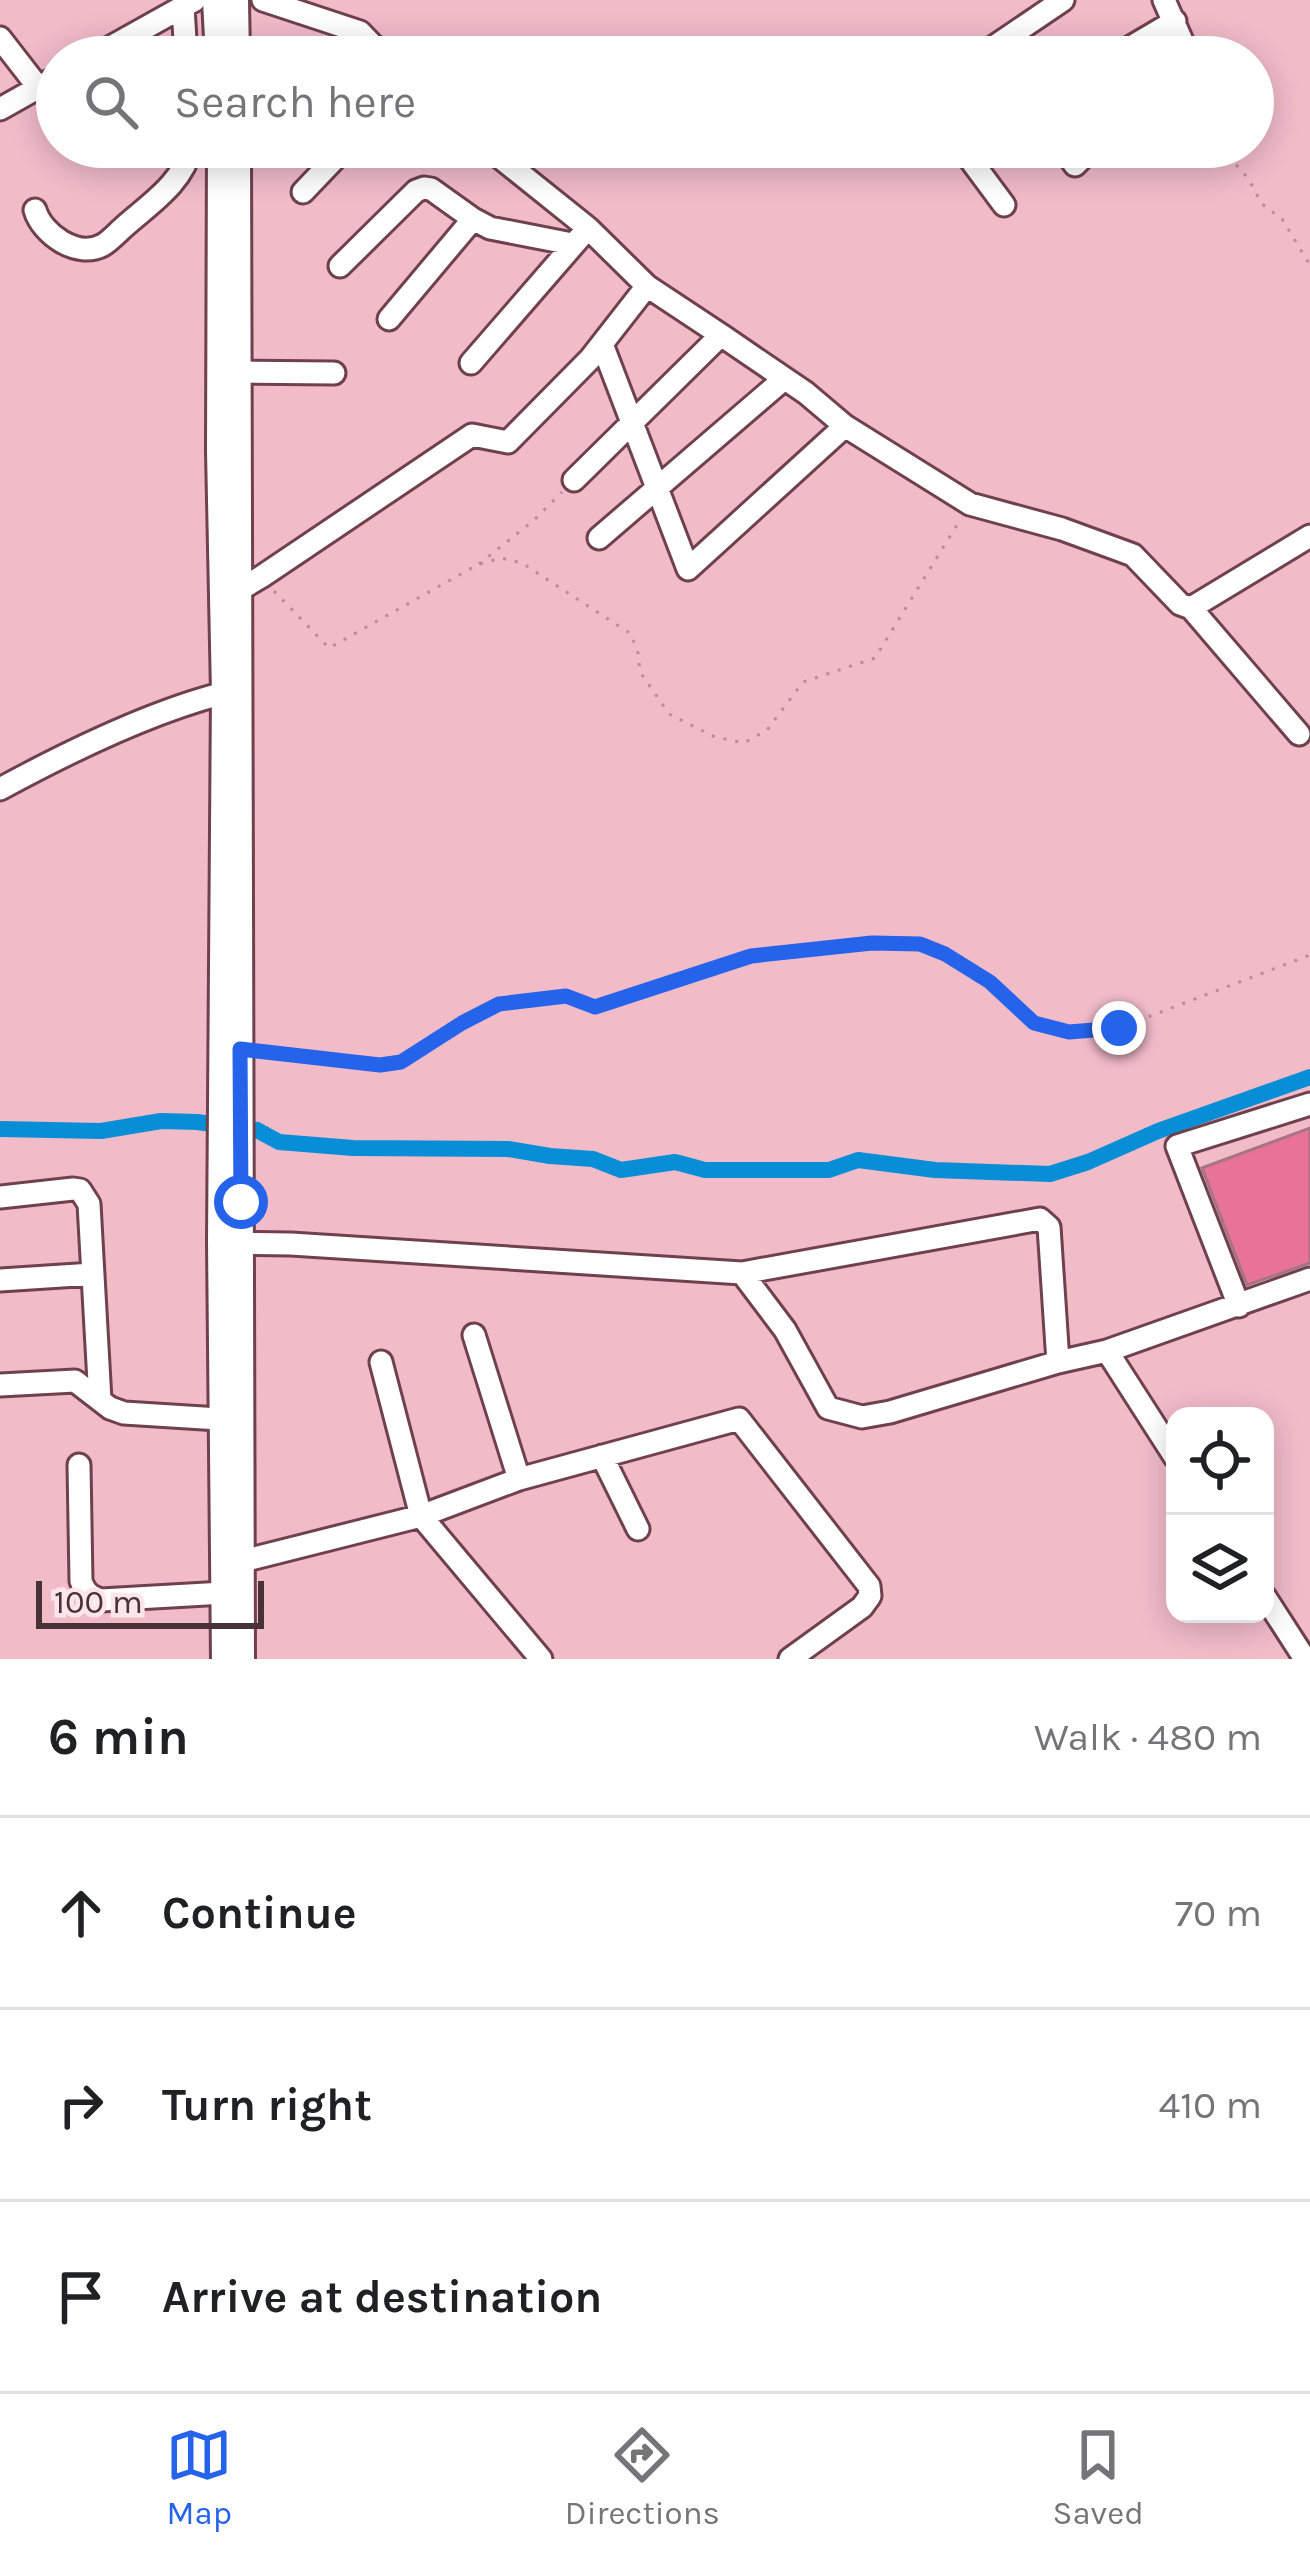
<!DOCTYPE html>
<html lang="en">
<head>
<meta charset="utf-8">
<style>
  :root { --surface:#fff; --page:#f6f6f6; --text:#202124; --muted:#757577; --line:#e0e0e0; --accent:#2563eb }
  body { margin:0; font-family:Karla,sans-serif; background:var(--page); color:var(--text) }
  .controls { position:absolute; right:36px; bottom:36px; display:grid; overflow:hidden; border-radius:24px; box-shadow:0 6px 30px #0003 }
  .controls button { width:108px; height:108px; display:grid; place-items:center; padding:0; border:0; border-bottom:3px solid var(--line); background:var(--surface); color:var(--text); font:60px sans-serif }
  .scale { position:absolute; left:36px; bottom:30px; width:228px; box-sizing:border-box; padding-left:12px; border:6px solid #483237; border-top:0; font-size:33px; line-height:42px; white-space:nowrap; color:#483237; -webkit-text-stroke:9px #fde6eb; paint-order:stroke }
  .stop { position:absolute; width:36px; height:36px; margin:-27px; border:9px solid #2563eb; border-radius:50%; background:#fff }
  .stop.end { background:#2563eb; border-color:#fff; box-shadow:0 3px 12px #0008 }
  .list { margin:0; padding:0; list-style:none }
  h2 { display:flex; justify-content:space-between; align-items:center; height:156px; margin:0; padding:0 48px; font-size:51px }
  h2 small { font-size:39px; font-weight:400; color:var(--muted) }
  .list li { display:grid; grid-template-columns:78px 1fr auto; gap:36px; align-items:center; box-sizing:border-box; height:192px; padding:0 48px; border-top:3px solid var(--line) }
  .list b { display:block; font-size:45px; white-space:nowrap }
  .list em { font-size:39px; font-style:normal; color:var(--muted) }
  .icon { flex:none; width:66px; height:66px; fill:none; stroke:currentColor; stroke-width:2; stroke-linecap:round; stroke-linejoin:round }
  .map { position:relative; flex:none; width:1310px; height:1659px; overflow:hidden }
  .search { position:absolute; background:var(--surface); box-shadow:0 6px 30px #0003; left:36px; right:36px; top:36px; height:132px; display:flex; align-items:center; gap:30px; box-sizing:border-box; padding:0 42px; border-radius:66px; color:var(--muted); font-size:45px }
  .sheet { height:732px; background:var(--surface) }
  nav { display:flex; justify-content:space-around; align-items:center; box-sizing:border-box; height:168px; border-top:3px solid var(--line); background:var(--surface); font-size:33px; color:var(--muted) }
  nav a { display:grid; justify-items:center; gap:6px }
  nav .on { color:var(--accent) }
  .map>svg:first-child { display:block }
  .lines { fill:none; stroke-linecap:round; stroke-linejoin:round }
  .canal { stroke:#078ed7; stroke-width:16 }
  .building { fill:#e87396; stroke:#a67581; stroke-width:3 }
  .minor-casing { stroke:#6e414d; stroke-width:27 }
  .major-casing { stroke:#6e414d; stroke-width:30 }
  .path { stroke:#b88d97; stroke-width:3; stroke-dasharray:3 9; stroke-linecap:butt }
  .minor { stroke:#fff; stroke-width:21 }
  .major { stroke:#fff; stroke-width:24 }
  .route { stroke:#2563eb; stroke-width:15 }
</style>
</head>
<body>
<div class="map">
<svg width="1310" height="1659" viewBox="0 0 1310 1659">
  <rect width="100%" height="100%" fill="#f1bbc8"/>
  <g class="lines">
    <path class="canal" d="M0,1129L101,1131L161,1121L197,1122L257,1130L279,1142L353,1148L508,1149L550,1156L593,1159L621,1170L675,1162L705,1170H829L858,1160L935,1170L1050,1174L1088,1162L1158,1131L1310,1077"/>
  </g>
  <path class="building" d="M1310,1128V1263L1247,1285L1202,1168Z"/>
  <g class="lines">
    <defs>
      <path id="minor" d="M263,0L360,32L384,57
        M1164,0L1189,57
        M183,7L186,57
        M0,38L38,87
        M93,57L195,0
        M979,57L1063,0
        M1114,57L1175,21
        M0,109L57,77
        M961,147L1004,205
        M1062,147L1075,165L1093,147
        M303,192L346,147
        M35,210C42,234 77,259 103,245C110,241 118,232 125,226C151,203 183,183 191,147
        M340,266L416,191L424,188L431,189L473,219L490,228L572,244
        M389,319L473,219
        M602,344L688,569L845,426L806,393L721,335
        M471,363L588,228L487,147
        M238,372L334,373
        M845,426L970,504L1062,529L1133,555L1180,604L1191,608L1299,734
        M574,480L721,335L647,286L588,228
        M599,538L784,379
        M225,592L239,590L261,577L472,435L508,442L590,359L647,286
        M1191,608L1310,536
        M0,789C70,751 159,707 237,690
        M0,1197L73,1189L80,1190L89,1204L100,1400
        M227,1243L291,1244L742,1273L785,1330L828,1408L862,1417L890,1412L1058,1362L1107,1351L1175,1457
        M742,1273L1040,1219L1049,1227L1058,1362
        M0,1280L93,1274
        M1239,1306L1177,1146L1310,1104
        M474,1335L519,1479
        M1107,1351L1310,1279
        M381,1362L421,1516L519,1479L739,1419L869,1586L870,1596L862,1607L790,1659
        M0,1385L75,1381L110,1408L124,1413L235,1420
        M602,1456L638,1529
        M79,1465L81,1581C85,1592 89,1596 101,1600L224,1593
        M231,1564L421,1516L541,1659
        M1265,1597L1305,1659"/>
      <path id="major" d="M215,0L218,57
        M236,0L237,57
        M220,147L219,451L224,693L220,1242L224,1659
        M238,147L242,1659"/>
    </defs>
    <use href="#minor" class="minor-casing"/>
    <use href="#major" class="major-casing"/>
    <path class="path" d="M1220,147L1248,178L1262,204L1282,219L1310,265
      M479,564L533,521L562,492
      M274,591L329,648L477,565L501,558L522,563L631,634L638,653L640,672L669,714L715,737L744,743L767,730L803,682L875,658L960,520
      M259,1051L380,1065L401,1062L462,1023L499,1004L565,996L595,1007L751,956L872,943H920L945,954L990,982L1033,1023L1068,1032L1119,1028L1310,955"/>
    <use href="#minor" class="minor"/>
    <use href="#major" class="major"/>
  </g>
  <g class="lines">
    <path class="route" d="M241,1202L240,1049L380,1065L401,1062L462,1023L499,1004L566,996L595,1007L751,956L872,943L920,944L945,954L990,982L1034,1023L1069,1032L1119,1028"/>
  </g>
</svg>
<div class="controls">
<button><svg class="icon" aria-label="locate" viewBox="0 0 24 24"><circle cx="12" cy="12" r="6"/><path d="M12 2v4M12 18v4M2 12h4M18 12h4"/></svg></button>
<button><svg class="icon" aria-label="layers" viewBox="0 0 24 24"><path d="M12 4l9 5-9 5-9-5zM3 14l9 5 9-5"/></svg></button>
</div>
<div class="scale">100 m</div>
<div class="stop" style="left:241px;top:1202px"></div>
<div class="stop end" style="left:1119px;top:1028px"></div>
<div class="search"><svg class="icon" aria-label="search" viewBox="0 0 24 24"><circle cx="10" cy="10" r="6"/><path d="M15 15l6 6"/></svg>Search here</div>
</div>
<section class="sheet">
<h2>6 min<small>Walk · 480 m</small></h2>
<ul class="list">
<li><svg class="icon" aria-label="ahead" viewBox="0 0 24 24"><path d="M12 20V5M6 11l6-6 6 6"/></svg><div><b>Continue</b></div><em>70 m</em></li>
<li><svg class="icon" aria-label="right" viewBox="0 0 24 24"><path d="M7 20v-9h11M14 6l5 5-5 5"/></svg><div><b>Turn right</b></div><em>410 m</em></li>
<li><svg class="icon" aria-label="arrive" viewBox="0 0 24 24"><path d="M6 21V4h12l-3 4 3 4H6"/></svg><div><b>Arrive at destination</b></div></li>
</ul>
</section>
<nav>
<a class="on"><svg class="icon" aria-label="map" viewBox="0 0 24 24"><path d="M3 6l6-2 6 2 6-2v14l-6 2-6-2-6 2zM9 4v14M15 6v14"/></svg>Map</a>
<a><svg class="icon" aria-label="directions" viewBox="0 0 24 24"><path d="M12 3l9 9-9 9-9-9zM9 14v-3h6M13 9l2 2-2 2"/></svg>Directions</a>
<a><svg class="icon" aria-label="saved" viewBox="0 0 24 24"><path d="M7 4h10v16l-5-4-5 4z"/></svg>Saved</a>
</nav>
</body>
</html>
